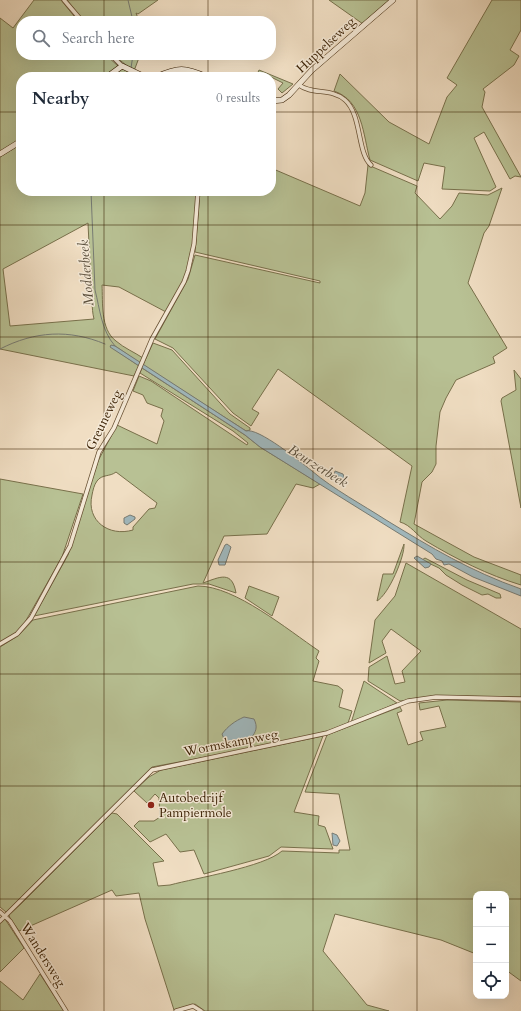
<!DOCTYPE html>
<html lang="en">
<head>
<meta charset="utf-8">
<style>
  :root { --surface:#fff; --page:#f6f6f7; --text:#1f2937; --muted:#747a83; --line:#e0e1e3 }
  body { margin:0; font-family:Cardo,serif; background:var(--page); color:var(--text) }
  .controls { position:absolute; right:12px; bottom:12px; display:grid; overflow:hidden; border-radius:8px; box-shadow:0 4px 16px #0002 }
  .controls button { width:36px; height:36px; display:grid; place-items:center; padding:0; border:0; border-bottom:1px solid var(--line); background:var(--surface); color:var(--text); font:20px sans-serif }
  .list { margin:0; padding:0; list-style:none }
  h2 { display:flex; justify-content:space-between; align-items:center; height:52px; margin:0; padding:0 16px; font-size:17px }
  h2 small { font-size:13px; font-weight:400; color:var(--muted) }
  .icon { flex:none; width:22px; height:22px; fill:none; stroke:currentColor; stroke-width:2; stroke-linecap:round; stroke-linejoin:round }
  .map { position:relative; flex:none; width:521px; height:1011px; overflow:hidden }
  .search { position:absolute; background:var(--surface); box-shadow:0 4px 16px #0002; left:16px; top:16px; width:260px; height:44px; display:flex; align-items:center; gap:10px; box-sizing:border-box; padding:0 14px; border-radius:16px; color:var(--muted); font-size:15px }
  .panel { position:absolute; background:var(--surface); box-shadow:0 4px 16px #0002; left:16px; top:72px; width:260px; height:124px; border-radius:16px }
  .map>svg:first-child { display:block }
  .green { fill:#b8c194; stroke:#78704b; fill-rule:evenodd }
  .water { fill:#a0b9bf; stroke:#777b73 }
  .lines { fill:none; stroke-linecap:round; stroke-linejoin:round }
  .stream { stroke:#777b73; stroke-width:1 }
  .street-casing { stroke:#674f32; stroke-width:5 }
  .secondary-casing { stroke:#391f02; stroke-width:6 }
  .street { stroke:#f5ead8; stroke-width:3.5 }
  .secondary { stroke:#f5ead8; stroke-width:5 }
  .grid { fill:none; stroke:#391f02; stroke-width:1; stroke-opacity:0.55 }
  .poi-dot { fill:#8f2418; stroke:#f5ead8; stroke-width:1.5 }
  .labels { text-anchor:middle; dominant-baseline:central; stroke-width:3; stroke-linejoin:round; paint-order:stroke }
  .street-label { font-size:13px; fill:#391f02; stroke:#f5ead8 }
  .poi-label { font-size:13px; fill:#391f02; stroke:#f5ead8; text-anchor:start }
  .water-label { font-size:14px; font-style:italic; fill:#584d3b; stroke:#f5ead8 }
</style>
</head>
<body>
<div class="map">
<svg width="521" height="1011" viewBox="0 0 521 1011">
  <rect width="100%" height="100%" fill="#f0dec3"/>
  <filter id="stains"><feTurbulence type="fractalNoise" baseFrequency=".005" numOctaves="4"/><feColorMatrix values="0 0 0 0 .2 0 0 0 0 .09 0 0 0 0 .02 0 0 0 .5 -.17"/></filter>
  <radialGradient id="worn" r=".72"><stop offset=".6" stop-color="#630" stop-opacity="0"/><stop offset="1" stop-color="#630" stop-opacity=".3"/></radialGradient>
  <path class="green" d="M34,0H61L78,21H21V55H106L118,66L105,77H21V140L0,154V18L13,28Z
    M67,0H158L138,14L136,13L139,21H84Z
    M329,0H392L363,24Z
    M492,0H521V30L510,50L519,56L514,65L483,89L485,92L482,107L521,177L515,176L510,179L484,132L474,138L496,187L490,191L442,189L445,167L424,163L418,181L370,160C363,135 363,101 334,91L340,74L389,122L429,144L447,97L457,85L447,78Z
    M113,55H140L134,71Z
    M121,69H123L139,77H109Z
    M259,70L293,84L282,93L278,89L283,83L271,77L261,75L260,77H256Z
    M21,144V191H197L194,241L189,270L166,312L119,287L102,285C103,302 100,329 116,341C124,348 134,352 143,358L140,363L115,346H110L139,366L134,376L0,349V157ZM88,223L91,286C93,298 91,307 94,319L10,326L3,269Z
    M368,165L417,186L415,193L440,219L452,206L459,193L488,195L502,188L489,226L484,233L468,283L507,348L493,357L495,363L456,380L446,398L440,412L436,446V464L432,472L422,482L414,524L474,557L521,575V585C488,575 456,559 426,541C416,535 411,525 400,522L412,466L278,369L252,409L259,413L251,426L233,413L173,348L155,339L188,279L195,255L320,283V281L195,252L200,191H271V168L360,206L365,193Z
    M153,343L172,350L230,414L250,428V430L246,431L143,365Z
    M142,368L245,435L260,447L320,484L313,488L296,484L267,534L224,536L203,583C220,577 232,570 236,593L209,584H193L34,616L68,555L98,461L117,425L157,444L164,421L161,416L163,409L147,403L143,395L133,391L139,376L151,381L247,445L248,443L233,431L140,373ZM116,472L157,503L155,508L149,509L133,527V530C109,537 86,521 92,495C93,490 94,485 97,481C102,474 110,477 116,472Z
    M514,370L521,379V508L501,401L502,398L516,390Z
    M0,479L83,494L62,557L24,624L18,632L0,643Z
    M404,544C405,556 389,594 377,601L383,574H393Z
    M425,558L467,580L500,594L501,598H496L488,594L482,595L462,585L446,575L439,568L422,560Z
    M406,563L521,629V697L445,696L400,701L368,681L369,667L387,656L395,684L405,682L402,671L421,651L391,629L382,641L386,653L369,663L375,620L395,596Z
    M198,586C235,586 288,630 319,651L316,658L319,661L313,681L338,686L343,690L339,707L352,711L348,723L328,731L265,746L152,767L6,912L0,907V647L19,635L33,620Z
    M249,586L279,597L272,616L245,598Z
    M364,681L397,703L351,723Z
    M447,700L521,702V981L506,970V894H476V954L441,940L335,914L323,951L367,1005L389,1011H205L195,1004L174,1010L145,919L139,893L116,896L112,890L19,931L10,918L9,915L20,905L112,813L117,814L164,861L153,863L158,886L170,885C196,878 264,867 282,851L339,853V850H350L339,794L305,792L327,735L400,707L402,711L397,713L408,745L423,740L420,732L446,727L439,706L420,710L419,703Z
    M323,736L294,812L319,816L318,825L325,827L333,849L281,847L269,856L204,874L194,850L180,852L166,834L150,842L134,826L139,821H154L160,817L159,798L155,794L147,803L134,791L149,777L161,770Z
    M5,919L24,948L0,972V923Z
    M40,974L64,1011H0V981L23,1000Z"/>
  <path class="water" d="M111,345L115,346L246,431C258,427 302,463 312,471C333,489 363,505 386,520C432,548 470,571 521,589V596L473,577L449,564L444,565L442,561L436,559L432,554L260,447L245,435L110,347Z
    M335,471L343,474L346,482H342L339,477L334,476Z
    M130,515L135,517V519L127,525L124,523V518Z
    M227,544L231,547L225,565H219L218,560L225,545Z
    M417,556L431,564L429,567L425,568L414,558Z
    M244,717L254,719C258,727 256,732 251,738L233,743L224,739L222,734C228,726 235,721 244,717Z
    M332,833L337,835L340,841L337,846L333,845Z"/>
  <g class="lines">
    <path class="stream" d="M128,0L133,21
      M131,68L133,55
      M128,77L130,71
      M91,191L95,290C100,309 101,330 115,346
      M0,349C35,331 69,329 105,344"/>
    <defs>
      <path id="street" d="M64,0L82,21
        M111,55L122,66
        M299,85C312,95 332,88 345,100C362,115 357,153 371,165
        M0,644L17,634L31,618L70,546L99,452L114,428L152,339L184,282L188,271L194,244L198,191
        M0,912L10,921L66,1011
        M0,921L152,770L327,733L408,701L436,697L521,699
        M176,1011L193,1006L201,1011"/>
      <path id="secondary" d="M107,77L122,66L145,77
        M156,77C178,67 185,67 207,77
        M271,101L282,100L289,95L312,70L393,0
        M0,154L21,141"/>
    </defs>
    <use href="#street" class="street-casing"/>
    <use href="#secondary" class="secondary-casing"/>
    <use href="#street" class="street"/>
    <use href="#secondary" class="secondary"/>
  </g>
  <path class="grid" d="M104,0V21M208,0V21M313,0V1011M417,0V1011M104,55V77M208,55V77M0,112H21M271,112H521M104,191V1011M208,191V1011M0,225H521M0,337H521M0,449H521M0,562H521M0,674H521M0,786H521M0,899H476M506,899H521"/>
  <circle class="poi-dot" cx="151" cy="805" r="4"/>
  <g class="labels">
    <g class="street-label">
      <text transform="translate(326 45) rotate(-43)">Huppelseweg</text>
      <text transform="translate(104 420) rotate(-64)">Greuneweg</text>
      <text transform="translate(231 743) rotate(-11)">Wormskampweg</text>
      <text transform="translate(43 955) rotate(58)">Wandersweg</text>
    </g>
    <g class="poi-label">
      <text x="159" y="798">Autobedrijf<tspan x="159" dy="15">Pampiermole</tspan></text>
    </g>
    <g class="water-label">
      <text transform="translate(86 273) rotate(-95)">Modderbeek</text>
      <text transform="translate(318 466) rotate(32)">Beurzerbeek</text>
    </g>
  </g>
  <rect width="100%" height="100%" filter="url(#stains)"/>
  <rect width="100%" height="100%" fill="url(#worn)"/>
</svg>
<div class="controls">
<button>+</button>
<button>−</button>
<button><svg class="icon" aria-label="locate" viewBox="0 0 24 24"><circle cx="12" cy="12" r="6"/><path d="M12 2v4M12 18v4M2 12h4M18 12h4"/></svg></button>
</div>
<div class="search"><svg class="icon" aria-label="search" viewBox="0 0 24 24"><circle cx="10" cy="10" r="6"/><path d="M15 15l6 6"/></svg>Search here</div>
<section class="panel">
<h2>Nearby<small>0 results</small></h2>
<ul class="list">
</ul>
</section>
</div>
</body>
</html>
